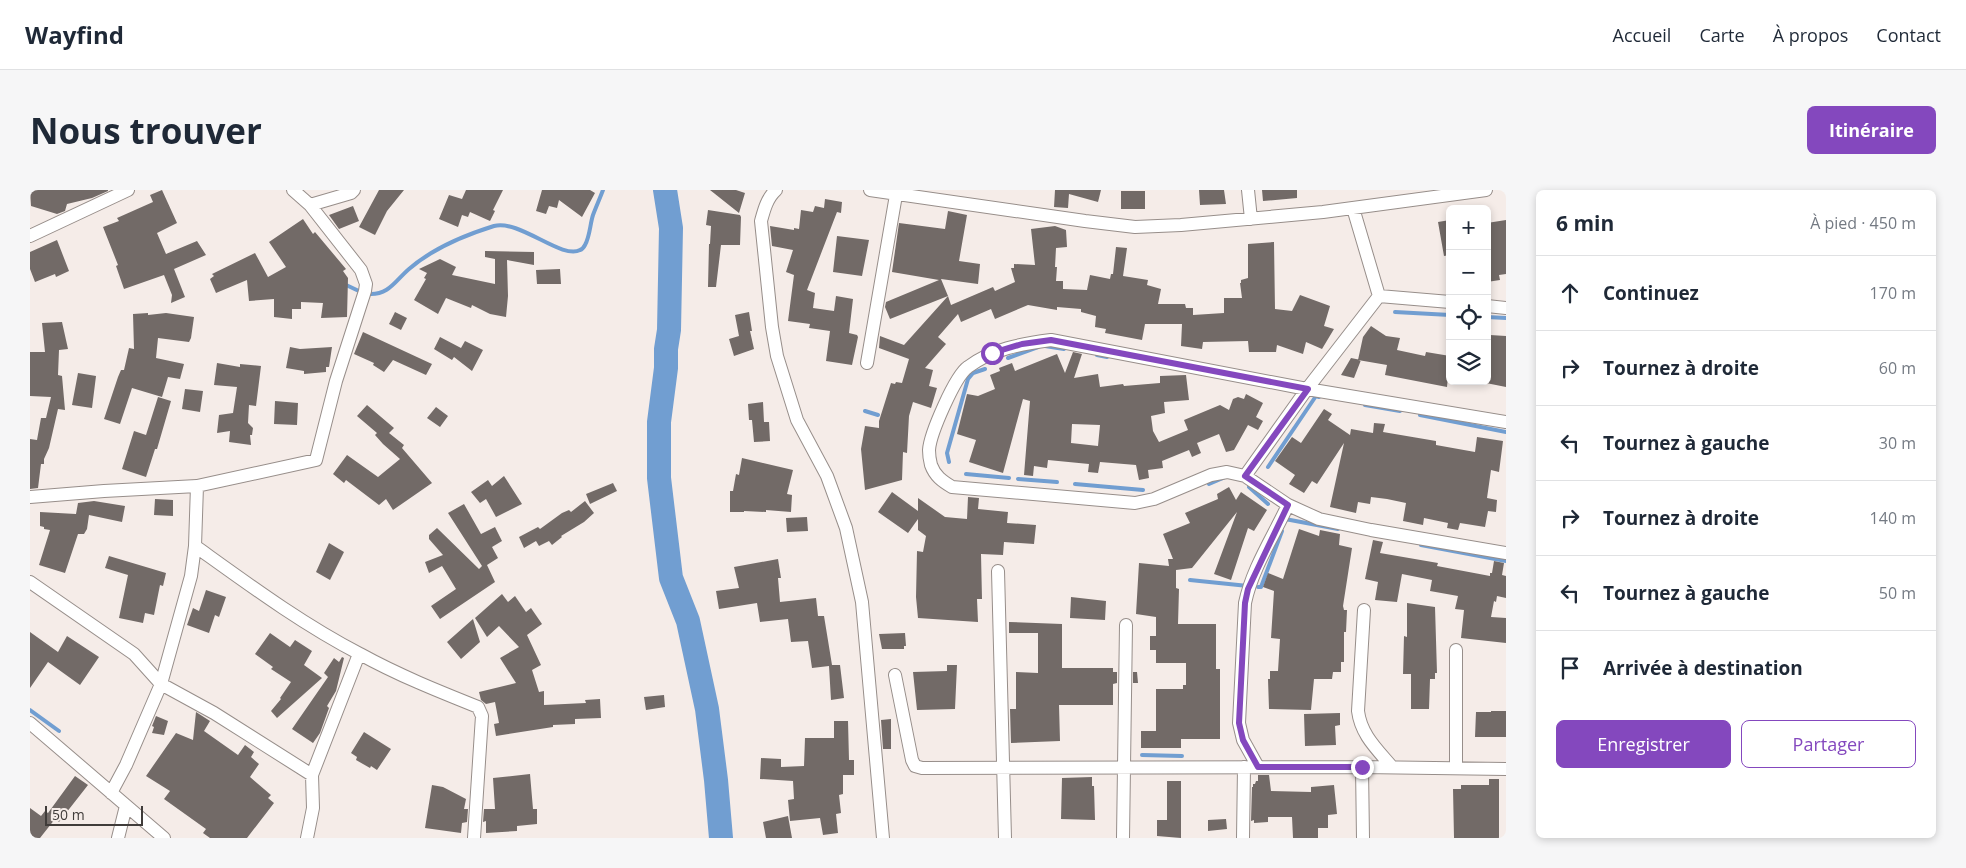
<!DOCTYPE html>
<html lang="fr">
<head>
<meta charset="utf-8">
<style>
  :root { --surface:#fff; --page:#f6f6f7; --text:#1f2937; --muted:#747a83; --line:#e0e1e3; --accent:#8448be }
  body { margin:0; font-family:"Open Sans",sans-serif; background:var(--page); color:var(--text) }
  .controls { position:absolute; right:15px; top:15px; display:grid; overflow:hidden; border-radius:8px; box-shadow:0 2px 8px #0003 }
  .controls button { width:45px; height:45px; display:grid; place-items:center; padding:0; border:0; border-bottom:1px solid var(--line); background:var(--surface); color:var(--text); font:25px sans-serif }
  .scale { position:absolute; left:15px; bottom:12px; width:98px; box-sizing:border-box; padding-left:5px; border:2px solid #403c3a; border-top:0; font-size:14px; line-height:18px; white-space:nowrap; color:#403c3a; -webkit-text-stroke:4px #f5ece8; paint-order:stroke }
  .stop { position:absolute; width:15px; height:15px; margin:-11px; border:4px solid #8448be; border-radius:50%; background:#fff }
  .stop.end { background:#8448be; border-color:#fff; box-shadow:0 1px 5px #0008 }
  .list { margin:0; padding:0; list-style:none }
  h2 { display:flex; justify-content:space-between; align-items:center; height:65px; margin:0; padding:0 20px; font-size:21px }
  h2 small { font-size:16px; font-weight:400; color:var(--muted) }
  .list li { display:grid; grid-template-columns:32px 1fr auto; gap:15px; align-items:center; box-sizing:border-box; height:75px; padding:0 20px; border-top:1px solid var(--line) }
  .list b { display:block; font-size:19px; white-space:nowrap }
  .list em { font-size:16px; font-style:normal; color:var(--muted) }
  .actions { display:flex; gap:10px; padding:15px 20px }
  .actions a { flex:1; padding:11px 0; border:1px solid var(--accent); border-radius:8px; text-align:center; font-size:18px; color:var(--accent) }
  .actions .main { background:var(--accent); color:#fff }
  .icon { flex:none; width:28px; height:28px; fill:none; stroke:currentColor; stroke-width:2; stroke-linecap:round; stroke-linejoin:round }
  .map { position:relative; flex:none; width:1476px; height:648px; overflow:hidden; border-radius:8px }
  header { display:flex; align-items:center; gap:30px; box-sizing:border-box; height:70px; padding:0 25px; background:var(--surface); border-bottom:1px solid var(--line) }
  header strong { font-size:24px }
  nav { display:flex; gap:28px; margin-inline-start:auto; font-size:18px }
  .intro { display:flex; align-items:center; justify-content:space-between; box-sizing:border-box; height:120px; padding:0 30px }
  h1 { margin:0; font-size:35px }
  .button { padding:12px 22px; border-radius:8px; background:var(--accent); color:#fff; font-size:18px; font-weight:700 }
  main { display:flex; gap:30px; padding:0 30px }
  aside { flex:1; background:var(--surface); border-radius:8px; box-shadow:0 2px 8px #0003 }
  .map>svg:first-child { display:block }
  .lines { fill:none; stroke-linecap:round; stroke-linejoin:round }
  .stream { stroke:#719ed1; stroke-width:4 }
  .river { stroke:#719ed1; stroke-width:24 }
  .building { fill:#726a67; fill-rule:evenodd }
  .minor-casing { stroke:#978e8a; stroke-width:14 }
  .minor { stroke:#fff; stroke-width:12 }
  .route { stroke:#8448be; stroke-width:6 }
</style>
</head>
<body>
<header>
<strong>Wayfind</strong>
<nav><a>Accueil</a><a>Carte</a><a>À propos</a><a>Contact</a></nav>
</header>
<div class="intro"><h1>Nous trouver</h1><a class="button">Itinéraire</a></div>
<main>
<div class="map">
<svg width="1476" height="648" viewBox="0 0 1476 648">
  <rect width="100%" height="100%" fill="#f5ece8"/>
  <g class="lines">
    <path class="stream" d="M314,94L331,102
      M339,104C359,105 365,91 379,79C402,59 435,45 464,36C489,29 532,70 550,60C553,59 554,57 555,55C560,46 560,34 563,25C566,17 570,8 573,0
      M1365,122L1420,125
      M1457,127L1476,128
      M1015,156L1034,159
      M1067,165L1077,167
      M978,168L1008,157
      M1335,215L1370,221
      M835,221L848,225
      M1390,225L1476,242
      M919,272L917,263L938,189L943,183L955,179
      M1238,277L1286,206L1289,207
      M936,284L979,288
      M988,289L1027,292
      M1045,294L1113,300
      M1179,294L1193,288
      M1219,297L1238,314
      M1255,329L1308,339
      M1391,355L1476,371
      M1160,390L1218,396
      M1228,397H1231L1252,341
      M0,520L29,541
      M1112,565L1152,566"/>
    <path class="river" d="M635,0L641,38L639,140L636,159V178L629,232V288L641,388L658,431L677,519L686,590L691,648"/>
  </g>
  <path class="building" d="M0,0H78V1L62,8L37,14L35,21L27,24L1,16Z
    M132,0L147,33L127,43L136,64L167,51L176,65L144,79L155,107L141,113L142,105L134,85L94,99L86,76L88,75L73,37L89,31L87,28L123,12L120,5Z
    M349,0H374L357,21L345,45L329,37Z
    M436,0H473L463,20L465,21L460,31L440,22L438,27L432,25L428,37L409,29L419,5L432,9Z
    M512,0H560L565,3L552,27L529,10L527,18L519,16L516,24L506,21Z
    M680,0H706L715,3L709,23Z
    M1025,0H1071L1068,12L1039,4L1038,18L1024,17Z
    M1169,0H1194L1196,14L1170,15Z
    M1232,0H1267V8L1233,11Z
    M1091,1H1115V19H1091Z
    M795,9L812,12L811,23L807,22L777,100L785,103L783,118L804,121L806,106L823,109L819,143L827,145L828,147L822,175L796,171L800,141L779,138L780,134L758,131L764,85L756,82L763,60L742,56L740,36L764,40V38L769,39L771,20L783,22L785,16L794,18Z
    M323,16L329,31L309,39L299,25Z
    M678,20L710,25L711,27L710,55H691L686,97H678L679,54H680L681,36L676,35Z
    M918,21L937,25L929,71L950,74L948,94L911,89L918,106L860,129L855,117L856,112L909,90L862,82L869,33L915,39Z
    M273,29L283,44L285,42L316,79L313,81L318,88L317,127L291,128L293,113L271,112V119H262V129L244,127V109L219,111L217,90L186,103L180,89L184,86L182,84L225,63L238,87L256,77L239,52Z
    M1420,30V65L1414,66L1408,32Z
    M1476,30V84L1469,85L1470,90L1457,92V33Z
    M1025,36L1036,40L1037,57L1026,58L1025,77H1027L1026,91H1033V99L1057,100L1060,85L1080,89L1081,84H1083L1086,57L1097,58L1093,86L1118,90L1117,95L1131,99L1128,114H1155L1156,118H1163V125L1194,123V108H1212L1210,93H1211V90L1218,88V54L1244,52L1245,119L1262,121L1270,105L1300,116L1294,136L1304,139L1292,159L1276,152L1273,164L1247,155L1246,162H1219L1218,151L1173,152L1172,159L1151,156L1152,134H1115L1112,150L1075,143L1076,139L1065,137L1066,126L1051,122V119L1027,117V120L998,115L965,129L961,119L931,132L928,124L908,147L916,154L895,178L903,180L899,196L907,198L901,218L883,212L879,226L877,263L873,262L872,290L835,300L831,259L835,236L849,238V231L861,193L865,194L866,192L872,193L879,169L849,158L850,146L874,155L918,106L921,115L963,97L965,101L985,92L981,78H984V74L1005,75L1001,39Z
    M807,46L839,50L832,86L803,82Z
    M27,50L39,81L26,87L25,84L5,92L0,79V62Z
    M455,61L504,62V75L477,70L478,106L476,127L460,124L442,115L441,118L416,108L408,124L384,110L396,89L394,88L397,83L389,79L410,69L426,77L422,85L465,94V69L455,67Z
    M530,79L531,94H507L506,80Z
    M365,122L377,128L371,140L359,134Z
    M719,122L722,141H720L724,159L704,166L699,149L709,146L705,125Z
    M118,123V125L136,123L164,127L161,148L159,152L128,148L126,168L154,174L150,189L138,187L132,207L102,198L90,234L74,229L88,187L91,180H94L99,158L104,159L103,124Z
    M32,132L38,159L29,160L28,185L32,186L35,220L28,219L19,258L14,269V274H11L8,298L0,299V249L7,250L11,228H16L21,207L0,206V162H15L12,133Z
    M1341,136L1356,146L1370,148L1367,160L1395,166L1396,162L1420,166V186H1418L1417,197L1355,185L1357,175L1328,170L1333,147Z
    M333,142L402,174L396,185L363,170L354,182L343,175L344,173L324,164Z
    M1460,145L1476,146V197L1456,193L1460,172H1457V169Z
    M410,147L431,158L435,151L453,160L442,181L424,167L422,170L404,159Z
    M260,157L270,159L302,157L299,177H296V182L274,184V181L256,178Z
    M1043,162L1052,164L1044,188L1068,184L1070,197L1093,194L1094,196L1130,193V186L1156,185L1159,210L1134,212L1135,223L1121,226L1123,241L1129,252L1158,240L1154,230L1190,215L1199,220L1203,209L1208,207L1214,209L1216,204L1233,213L1226,227L1233,231L1228,240L1218,235L1204,260L1196,262L1189,244L1167,253L1171,263L1162,267L1159,260L1132,271L1133,278L1118,280L1119,288L1109,290L1106,275L1070,272L1068,283L1058,282L1059,274L1018,270L1017,278L1004,276L1003,286L994,285L1000,211L993,209L973,283L939,272L946,250L927,244L937,204L948,206L965,199L960,185L970,181L969,178L982,173L985,181L1027,164L1035,183ZM1042,234L1070,235L1068,256L1041,253Z
    M1321,168L1331,170L1324,188L1311,185Z
    M187,173L210,177V174L231,176L226,216L219,215L218,233L223,238L222,245H220L221,255L199,252L200,241L187,243L189,225L203,223L207,197L184,195Z
    M48,183L66,186L62,218L42,215Z
    M155,199L173,201L170,222L152,219Z
    M128,207L141,211L127,259H125L116,287L92,279L104,241L116,245Z
    M245,211L268,213L267,235L244,234Z
    M733,212L734,232H739L740,251L724,252L722,230H719L718,214Z
    M337,215L364,238L359,243L374,255L372,258L402,293L363,320L356,309L349,315L316,290L314,293L303,284L317,265L348,287L370,269L353,254L345,245L347,243L327,226Z
    M406,217L418,226L410,237L397,228Z
    M1294,219L1302,224L1298,230L1320,245L1321,239L1343,243L1344,233L1355,234L1353,242L1406,251V255L1445,262L1447,247L1473,251L1469,282L1461,280L1457,308L1467,310L1466,322L1458,321L1455,337L1430,333L1428,340L1417,338L1418,333L1394,328L1393,335L1373,331L1376,313L1357,309L1341,307L1340,314L1328,312L1326,323L1300,317L1314,253L1287,294L1282,291L1274,303L1259,294L1265,285L1245,271L1262,247L1271,253Z
    M712,268L763,280L757,304L762,305L761,322L736,320V322L714,321V322H700V301H703L706,284L709,285Z
    M474,286L492,314L466,327L456,309L450,313L441,302L458,290L462,296Z
    M583,293L587,301L560,314L556,304Z
    M1199,297L1206,310L1211,302L1237,320L1224,341L1218,338L1201,390L1184,384L1207,322L1162,378L1146,380V398L1149,399L1148,434H1186V479H1190V549H1151V558H1111V541H1126V499H1153V495H1156V473H1126V460H1120V446H1126V427L1106,424L1109,373L1139,376L1138,369H1143L1133,344L1160,333L1155,323L1188,309L1187,304Z
    M862,302L888,321V308L915,327L937,329L938,307L949,308L948,319L978,322L977,333L1006,335L1004,354L974,352L973,365L951,364L952,409H947L948,432L888,428L886,407L887,361L893,362L896,346L888,340V329L878,343L848,322Z
    M125,309L143,310V326L124,325Z
    M64,311L95,316L92,332L59,325L57,339L54,344H48L35,383L9,375L20,340L14,339V337L10,336V322L46,324L48,313Z
    M555,311L564,323L554,332L531,346L532,347L522,355L519,351L509,356L506,351L494,358L489,347L508,337L510,339L532,323L539,320L541,322Z
    M434,314L451,344L465,337L472,351L462,357L468,368L457,375L465,392L410,429L401,416L426,399L412,376L399,383L395,372L413,365L399,349V345L407,338L449,379L452,376L418,323Z
    M777,327L778,341L757,342L756,328Z
    M1269,339L1289,346L1290,340L1310,344L1309,355L1322,358L1313,416L1314,420H1317L1316,442H1314V472H1311V482H1303L1302,489H1284L1281,520L1239,519L1238,489H1240V481H1248L1250,449L1241,448L1244,401L1233,397L1238,383L1253,389Z
    M1343,350L1353,352L1350,363L1408,373L1407,376L1460,386V383H1462L1464,371L1474,373L1472,385L1476,386V408L1467,406L1466,412L1464,411L1461,427L1476,428V453L1431,448L1434,420L1425,419L1428,406L1400,401L1402,390L1372,384L1367,412L1345,410L1348,392L1335,389Z
    M299,353L314,362L300,390L286,382Z
    M79,366L136,383L133,396L130,395L124,425L115,423L113,433L89,428L98,385L75,378Z
    M748,369L751,388H748L750,412L786,408L788,426H794L802,475H810L814,508L801,510L799,476L782,478L778,451L761,452L758,429L730,432L727,413L689,419L686,401L709,398L704,377Z
    M176,400L196,407L189,427L185,425L179,443L157,435L163,418L169,421Z
    M472,404L478,412L485,406L496,422L501,418L512,434L497,445L511,475L502,480L509,502L514,501V515L556,513L555,510L570,509L571,528L545,529V534L523,535V537L466,546L464,534L469,533L465,512L456,514L451,510L449,502L486,493L470,468L489,457L469,436L457,447L445,428Z
    M1041,407L1076,411L1075,430L1040,428Z
    M1377,413L1405,417L1407,483H1405V489H1400L1399,519H1381V484H1373L1374,446L1377,447Z
    M443,429L450,452L431,469L417,452Z
    M979,432L1032,434V478H1083V482H1087V493L1083,494V515H1029L1030,551L981,553L980,519H986V482L1008,483V443H979Z
    M0,442L28,462L37,446L69,467L50,495L18,472L0,498Z
    M240,443L260,457L265,450L282,461L274,475L292,488L247,528L241,521L251,509L250,508L261,492L241,479L243,477L225,464Z
    M875,443L876,456H874V459H852L849,444Z
    M312,467L314,468L306,501L297,516L299,518L290,543L283,553L262,539L298,487L294,483L304,468L309,472Z
    M917,475H927L925,519L887,520L883,482L917,481Z
    M1103,482H1107L1108,493H1103Z
    M634,505L635,517L616,520L614,507Z
    M1461,521H1476V547H1445L1446,522H1461Z
    M166,522L180,531L174,541L208,565L215,555L224,562L221,567L229,574L220,587L241,605L238,608L244,613L217,648H180L173,643L176,639L134,609L140,601L116,586L146,543L163,550Z
    M1310,523V535L1305,536L1306,555L1275,556L1274,524Z
    M126,526L138,531L134,545L122,543L124,537L122,536Z
    M861,529V559H853L851,530Z
    M804,531H818L819,570H824V585H813V604L809,605L811,623L806,624L808,643L793,645L790,628L760,631L758,610L764,609L763,591L730,589L731,568L751,569V577L774,576L775,548H804Z
    M334,542L361,559L347,580L341,576L340,578L326,570L327,567L321,563Z
    M500,584L503,619H507V634L487,636V641L456,643V631L453,632L454,619H465L463,588Z
    M1228,585H1239L1241,601L1281,602V597L1304,595L1307,624L1298,625V638H1288V648H1263L1262,627H1238V632L1224,633V630L1221,631L1222,597H1223V594H1225L1226,591H1228Z
    M45,586L58,595L29,632L25,629L10,648H0V618L11,626L15,621L18,623Z
    M1062,587V596H1064L1065,630L1031,629L1032,588Z
    M1459,589H1469V648H1424L1423,599H1431V595H1459Z
    M1137,591H1151V648L1127,646V630H1137Z
    M402,595L413,597L436,609L434,619H438L437,632L432,633L431,643L395,638Z
    M758,626L762,648H736L733,632Z
    M1196,629L1197,639L1178,641V630Z"/>
  <g class="lines">
    <defs>
      <path id="minor" d="M746,0C737,8 734,20 731,31L742,137L747,166L767,230L797,286L816,338L832,412L853,648
        M840,0L1055,31L1105,37L1151,35L1293,22L1456,0
        M1218,0L1221,29
        M280,15L321,3L324,0
        M1323,18L1349,106
        M0,46L98,0
        M1457,116L1476,118
        M837,173L866,5
        M1476,232L1277,199L1021,150C991,154 962,159 938,177C925,186 900,244 899,260C899,264 900,271 901,275C905,286 912,291 922,297L1105,313L1124,309L1181,285L1197,282L1215,286L1258,315L1289,329L1341,340L1476,363
        M1215,286L1277,199L1349,106L1420,112
        M0,307L74,301L167,296L286,270L306,191L335,101L336,94L331,80L280,15L263,0
        M165,356C218,394 272,434 330,464C368,485 408,501 448,517L452,526L444,648
        M968,381L975,648
        M0,392L104,464L131,494L184,523L282,585L283,618L277,648
        M1334,420L1328,521C1331,545 1347,559 1362,577
        M865,485L882,570L885,576L892,578L1332,577L1476,579
        M0,533L134,648
        M1228,577L1213,550L1209,533L1215,413C1222,379 1243,347 1258,315
        M1332,577L1333,648
        M1426,578V460
        M282,585L329,464
        M81,603L96,575L131,494L161,386L165,356L167,296
        M88,648L96,616
        M1093,648L1096,435
        M1213,648L1214,577"/>
    </defs>
    <use href="#minor" class="minor-casing"/>
    <use href="#minor" class="minor"/>
  </g>
  <g class="lines">
    <path class="route" d="M962,163L992,154L1021,150L1278,199L1215,286L1258,315L1218,399L1215,413L1209,533L1213,550L1228,577H1332"/>
  </g>
</svg>
<div class="controls">
<button>+</button>
<button>−</button>
<button><svg class="icon" aria-label="locate" viewBox="0 0 24 24"><circle cx="12" cy="12" r="6"/><path d="M12 2v4M12 18v4M2 12h4M18 12h4"/></svg></button>
<button><svg class="icon" aria-label="layers" viewBox="0 0 24 24"><path d="M12 4l9 5-9 5-9-5zM3 14l9 5 9-5"/></svg></button>
</div>
<div class="scale">50 m</div>
<div class="stop" style="left:962px;top:163px"></div>
<div class="stop end" style="left:1332px;top:577px"></div>
</div>
<aside>
<h2>6 min<small>À pied · 450 m</small></h2>
<ul class="list">
<li><svg class="icon" aria-label="ahead" viewBox="0 0 24 24"><path d="M12 20V5M6 11l6-6 6 6"/></svg><div><b>Continuez</b></div><em>170 m</em></li>
<li><svg class="icon" aria-label="right" viewBox="0 0 24 24"><path d="M7 20v-9h11M14 6l5 5-5 5"/></svg><div><b>Tournez à droite</b></div><em>60 m</em></li>
<li><svg class="icon" aria-label="left" viewBox="0 0 24 24"><path d="M17 20v-9H6M10 6l-5 5 5 5"/></svg><div><b>Tournez à gauche</b></div><em>30 m</em></li>
<li><svg class="icon" aria-label="right" viewBox="0 0 24 24"><path d="M7 20v-9h11M14 6l5 5-5 5"/></svg><div><b>Tournez à droite</b></div><em>140 m</em></li>
<li><svg class="icon" aria-label="left" viewBox="0 0 24 24"><path d="M17 20v-9H6M10 6l-5 5 5 5"/></svg><div><b>Tournez à gauche</b></div><em>50 m</em></li>
<li><svg class="icon" aria-label="arrive" viewBox="0 0 24 24"><path d="M6 21V4h12l-3 4 3 4H6"/></svg><div><b>Arrivée à destination</b></div></li>
</ul>
<div class="actions"><a class="main">Enregistrer</a><a>Partager</a></div>
</aside>
</main>
</body>
</html>
